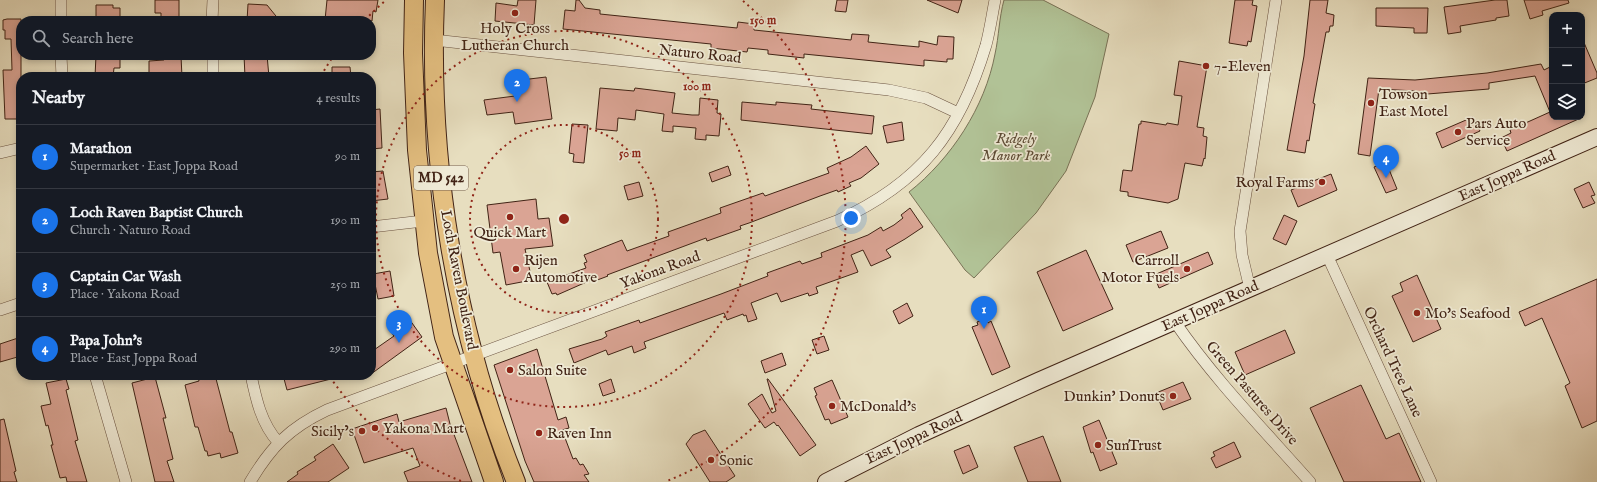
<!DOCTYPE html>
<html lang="en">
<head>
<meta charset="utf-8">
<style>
  :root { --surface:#171b24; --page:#20242c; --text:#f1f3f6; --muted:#9ea1a6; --line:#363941; --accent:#1a73e8 }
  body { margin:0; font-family:"IM FELL English",serif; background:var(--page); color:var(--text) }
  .controls { position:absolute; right:12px; top:12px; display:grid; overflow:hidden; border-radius:8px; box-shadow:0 2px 6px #0003 }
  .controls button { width:36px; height:36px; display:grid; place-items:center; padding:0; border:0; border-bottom:1px solid var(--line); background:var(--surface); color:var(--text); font:20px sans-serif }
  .you { position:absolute; left:851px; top:218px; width:14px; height:14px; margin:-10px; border:3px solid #fff; border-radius:50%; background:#1a73e8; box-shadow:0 0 0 6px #1a73e833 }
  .badge { display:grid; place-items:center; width:26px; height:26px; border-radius:50%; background:var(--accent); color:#fff; font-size:13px; font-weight:700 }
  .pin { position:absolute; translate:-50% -33px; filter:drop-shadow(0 1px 2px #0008) }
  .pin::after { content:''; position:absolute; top:21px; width:14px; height:12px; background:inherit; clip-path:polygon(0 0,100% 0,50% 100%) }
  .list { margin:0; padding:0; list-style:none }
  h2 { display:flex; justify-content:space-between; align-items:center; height:52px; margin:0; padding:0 16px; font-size:17px }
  h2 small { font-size:13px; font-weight:400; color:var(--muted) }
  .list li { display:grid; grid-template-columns:26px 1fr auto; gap:12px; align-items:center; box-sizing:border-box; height:64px; padding:0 16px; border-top:1px solid var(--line) }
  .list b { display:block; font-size:15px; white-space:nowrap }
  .list p { margin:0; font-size:13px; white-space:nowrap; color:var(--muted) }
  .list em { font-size:13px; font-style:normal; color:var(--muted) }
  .icon { flex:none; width:22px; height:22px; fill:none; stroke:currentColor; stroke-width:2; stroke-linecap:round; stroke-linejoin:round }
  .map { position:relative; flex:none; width:1597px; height:482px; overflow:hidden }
  .search { position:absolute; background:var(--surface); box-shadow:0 2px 6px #0003; left:16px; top:16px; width:360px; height:44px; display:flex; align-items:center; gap:10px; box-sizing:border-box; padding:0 14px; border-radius:16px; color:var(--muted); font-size:15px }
  .panel { position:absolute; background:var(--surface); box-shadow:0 2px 6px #0003; left:16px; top:72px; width:360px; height:308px; border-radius:16px }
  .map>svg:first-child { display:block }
  .green { fill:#b1c296; stroke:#797256 }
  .building { fill:#daa494; stroke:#412315 }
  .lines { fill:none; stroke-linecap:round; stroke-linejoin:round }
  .minor-casing { stroke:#6a5240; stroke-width:12 }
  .secondary-casing { stroke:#412315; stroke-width:18 }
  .primary-casing { stroke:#412315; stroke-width:20 }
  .minor { stroke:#efead5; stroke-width:11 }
  .secondary { stroke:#efead5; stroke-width:16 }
  .primary { stroke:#e4bf80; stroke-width:18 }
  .ring { fill:none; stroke:#8f2418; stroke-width:2; stroke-dasharray:2 4 }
  .poi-dot { fill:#8f2418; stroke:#efead5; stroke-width:1.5 }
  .labels { text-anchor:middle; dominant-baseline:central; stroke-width:3.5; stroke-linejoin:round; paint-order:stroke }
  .shield { fill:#efead5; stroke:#755f4f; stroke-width:1 }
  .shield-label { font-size:14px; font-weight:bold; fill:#412315 }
  .poi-label { font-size:15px; fill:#412315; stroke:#efead5; text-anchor:start }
  .street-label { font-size:15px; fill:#412315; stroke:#efead5 }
  .park-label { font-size:15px; font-style:italic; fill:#5d4b35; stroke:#efead5 }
  .centre { fill:#8f2418; stroke:#efead5; stroke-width:2 }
  .ring-label { font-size:12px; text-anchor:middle; font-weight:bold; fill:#8f2418; stroke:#efead5; stroke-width:3.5; stroke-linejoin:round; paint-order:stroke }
</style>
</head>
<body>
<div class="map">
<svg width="1597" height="482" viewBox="0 0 1597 482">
  <rect width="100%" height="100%" fill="#e7debf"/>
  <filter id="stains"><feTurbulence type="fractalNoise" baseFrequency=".005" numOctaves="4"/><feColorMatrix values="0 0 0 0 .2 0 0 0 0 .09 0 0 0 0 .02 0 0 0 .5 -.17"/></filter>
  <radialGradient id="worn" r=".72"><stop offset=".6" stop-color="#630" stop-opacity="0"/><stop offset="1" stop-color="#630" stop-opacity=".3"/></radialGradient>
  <path class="green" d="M1004,0H1043L1109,34L1095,97L1066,171L1036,213L974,278L965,270L909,192C951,159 985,107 995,54C999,36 999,18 1004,0Z"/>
  <path class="building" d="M155,0H179V18L161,17V13H155Z
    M327,0H378L376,12L373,11L372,21L346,17L345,21L325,20Z
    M518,0H536L534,25L495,21L496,3L517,6Z
    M576,0H579L585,8L600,10V14L737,28L738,22L754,24V30L851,40L852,34L869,35L868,42L897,45L919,47V41L937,45L938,36L954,37L953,59H947V62L924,60V66L804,54V58L768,54V50L748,48L747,52L711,48V44L563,29L565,10L575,11Z
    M837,0H848L846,12L835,11Z
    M927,0H962L958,13Z
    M1235,0H1253L1252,5L1257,6L1251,42L1248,41L1247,46L1229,43Z
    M1310,0H1328L1326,13L1334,15L1333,26H1330L1329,32H1326L1313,103L1315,104L1309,141L1307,140L1305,153L1287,150L1304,56Z
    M1495,0H1507L1509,16L1496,18V20L1460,26L1461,32L1448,34L1444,7Z
    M1524,0H1568L1569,3L1542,11L1543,15L1530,19Z
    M248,4L267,5L280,21H247Z
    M96,5H113V8H120V21H96Z
    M1376,8H1428L1427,33H1414V28L1376,26Z
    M7,19H21V119H5L3,70H12L11,39H5V30H3V20Z
    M1582,38L1597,73V78L1582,84Z
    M96,55H113V57H120V68H114L113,77H95Z
    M244,55H267L269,77H245Z
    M164,56H181L182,77H164V74L149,75V61L164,60Z
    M1179,61L1207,66L1197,127L1204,128L1203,136L1207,137L1205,159L1204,158L1202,166L1185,163L1178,199L1168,203L1128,196V192L1120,191L1123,170L1132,171L1139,124H1141V121L1166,125L1167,123L1178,125L1182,96L1174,95Z
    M1541,64L1544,70L1552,66V117H1583L1507,151L1501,138L1511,133L1510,130L1550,112L1535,76L1489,83V89L1415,95V91L1379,89L1370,156L1358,154L1368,78L1415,80L1487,73Z
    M332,67H350L351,77H332Z
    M546,77L552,119L515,124L513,112L487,115L484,100L515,96V91L522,90L521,80Z
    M600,88L634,91L635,88L675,93L672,113L692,115H699L700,98L718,100L717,113L721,114L719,136L706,135V140L695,139L696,128L673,126V132L662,131L664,114L636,110L635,120L618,118L617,131L596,129Z
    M742,102L776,105V102L812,105L811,109L874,116L872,134L741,120Z
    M380,109L382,148L371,149V110Z
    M1473,117L1480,131L1442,148L1436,133Z
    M902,122L904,140L887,143L883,126Z
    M572,124L588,125L584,163L573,162L574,154L569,153Z
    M866,146L879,164L861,178L849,183L851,186L838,192L837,190L820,196L749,223L740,226L741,229L707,241L706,238L607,275L608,276L592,282L591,280L557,295L556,293L552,294L547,282L586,268L584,263L587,262L584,255L622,240L627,251L669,236L668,232L721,213L720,208L763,193L765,196L829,173L827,168L851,157Z
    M1386,162L1397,189L1386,193L1374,167Z
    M728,166L731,175L712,182L709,173Z
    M383,171L388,199L371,201V172Z
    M1331,174L1337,190L1298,207L1291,190Z
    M639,182L643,196L628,200L624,186Z
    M1589,182L1595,195L1591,196L1595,203L1583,208L1574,189Z
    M536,199L538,219L549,218L553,246L525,249L532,280L506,285L500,252L493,253L487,205Z
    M910,208L923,227L905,239L886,250L891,257L871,266L863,250L851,255L858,272L816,287L818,293L809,296L808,293L781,302L777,293L751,303L757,319L748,322L746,315L744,316L743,314L727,320L724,313L644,342L646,348L634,353L632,346L608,355L606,350L574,363L569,349L602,339L607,336L605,332L639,320L640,323L721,294L768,276L767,273L800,261L802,264L822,257L821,253L868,235L881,227L883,231L894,225L903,218L901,215Z
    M1284,215L1297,221L1286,245L1273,239Z
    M1161,231L1168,248L1133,262L1126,245Z
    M1086,250L1113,309L1063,331L1037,272Z
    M1208,252L1213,264L1159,288L1154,275Z
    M390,271L394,296L378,299L373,274Z
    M1417,275L1441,329L1413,342L1392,296L1403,291L1400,283Z
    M1597,279V421L1582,428L1565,386L1570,383L1542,318L1525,326L1519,312Z
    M907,303L913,316L899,324L893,311Z
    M407,316L422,337L371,374V352L394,336L389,329Z
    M986,318L988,323L991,321L1010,367L992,375L972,327L978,325L977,322Z
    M1285,330L1295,353L1245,375L1235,352Z
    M824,336L829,350L817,354L812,340Z
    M21,337V356L0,362V344Z
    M537,349L558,420L566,417L569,428L562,430L573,459L576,458L580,465L583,464L589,474L584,475L589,482H534L525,461L494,365Z
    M782,353L786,365L765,373L761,361Z
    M207,375H215L230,432H232L238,453L221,458L220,453L208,456L207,451H205L198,427H195L185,385L199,381L198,377Z
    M283,375H331V379L287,390Z
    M155,377L166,418H163L173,459L167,461L174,482H155L132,383Z
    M66,379L69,389L66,390L78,440L75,441L87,482H67L66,477L60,478L51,445H53L48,425L46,426L41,406L51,404L46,383Z
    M611,379L615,392L603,396L599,384Z
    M767,379H768L816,445L800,456L778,425L777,426L774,422L765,428L748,404L762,394L772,413L776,411Z
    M832,380L848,417L831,424L829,419L825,420L815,396L817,395L814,388Z
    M1183,382L1191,399L1163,410L1156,393Z
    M1361,385L1386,439L1399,433L1421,482H1344L1310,408Z
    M446,408L450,424L472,482H408L404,472L420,466L413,448L364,463L352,429L397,414L399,422Z
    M4,419L16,471L14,472L17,482H0V420Z
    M1099,420L1117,464L1100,471L1093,452L1091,453L1083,427Z
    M705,430L735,476L726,482H710L686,444L693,435Z
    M1043,436L1061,482H1028L1014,447Z
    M1234,442L1241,457L1216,468L1211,458L1215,456L1213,452Z
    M333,444L349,468L328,482H287L298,474L297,472L316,460L314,457Z
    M969,445L978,467L963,474L954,451Z"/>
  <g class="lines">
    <defs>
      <path id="minor" d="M61,0V21
        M212,21L213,0
        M434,40L889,90L926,98L958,113
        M61,55L62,77
        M213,55V77
        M0,153L21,148
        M371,227L423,221
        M1327,255L1431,482
        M1250,289L1242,255L1240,231L1276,0
        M0,310L21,303
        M1175,322C1214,379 1264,430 1310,482
        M95,375L126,482
        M251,375C256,399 261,423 278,442
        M250,482C271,447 289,428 327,410L837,221C921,183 960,132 986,45C990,30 992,15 995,0"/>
      <path id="secondary" d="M826,482L919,435L1038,381L1597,137"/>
      <path id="primary" d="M414,0L413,53L417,150L428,253L444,337L494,482
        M435,0C428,163 455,331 516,482"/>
    </defs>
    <use href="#minor" class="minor-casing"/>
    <use href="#secondary" class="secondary-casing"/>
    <use href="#primary" class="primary-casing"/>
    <use href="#minor" class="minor"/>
    <use href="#secondary" class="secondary"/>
    <use href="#primary" class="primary"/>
  </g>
  <g class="ring">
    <circle cx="564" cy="219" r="94"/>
    <circle cx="564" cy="219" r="188"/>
    <path d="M461 481A282 282 0 0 1 330 377M321 76A282 282 0 0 1 334 55M365 20A282 282 0 0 1 385 1M743 1A282 282 0 0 1 667 481"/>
  </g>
  <g class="poi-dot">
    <circle cx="515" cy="13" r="4"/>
    <circle cx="1206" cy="66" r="4"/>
    <circle cx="1371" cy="103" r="4"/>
    <circle cx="1458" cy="132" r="4"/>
    <circle cx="1322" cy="182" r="4"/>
    <circle cx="510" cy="217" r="4"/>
    <circle cx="516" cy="269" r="4"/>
    <circle cx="1187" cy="269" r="4"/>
    <circle cx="1417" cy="313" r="4"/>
    <circle cx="510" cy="370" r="4"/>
    <circle cx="1173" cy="396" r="4"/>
    <circle cx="832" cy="406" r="4"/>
    <circle cx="375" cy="428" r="4"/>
    <circle cx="362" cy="431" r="4"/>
    <circle cx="539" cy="433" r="4"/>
    <circle cx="1098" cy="445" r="4"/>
    <circle cx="711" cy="460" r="4"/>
  </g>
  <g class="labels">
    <rect class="shield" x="414" y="166" width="54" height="24" rx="3"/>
    <g class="shield-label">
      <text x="441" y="178">MD 542</text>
    </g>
    <g class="poi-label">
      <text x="515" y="28" text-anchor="middle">Holy Cross<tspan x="515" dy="17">Lutheran Church</tspan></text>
      <text x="1214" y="66">7-Eleven</text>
      <text x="1379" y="94">Towson<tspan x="1379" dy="17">East Motel</tspan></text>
      <text x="1466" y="123">Pars Auto<tspan x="1466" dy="17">Service</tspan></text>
      <text x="1314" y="182" text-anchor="end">Royal Farms</text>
      <text x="510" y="232" text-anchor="middle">Quick Mart</text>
      <text x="524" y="260">Rijen<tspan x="524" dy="17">Automotive</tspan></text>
      <text x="1179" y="260" text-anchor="end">Carroll<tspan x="1179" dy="17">Motor Fuels</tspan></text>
      <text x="1425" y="313">Mo's Seafood</text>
      <text x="518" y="370">Salon Suite</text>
      <text x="1165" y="396" text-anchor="end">Dunkin' Donuts</text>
      <text x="840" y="406">McDonald's</text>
      <text x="383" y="428">Yakona Mart</text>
      <text x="354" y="431" text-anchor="end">Sicily’s</text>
      <text x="547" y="433">Raven Inn</text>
      <text x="1106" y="445">SunTrust</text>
      <text x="719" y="460">Sonic</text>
    </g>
    <g class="street-label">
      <text transform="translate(700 54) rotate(6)">Naturo Road</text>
      <text transform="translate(1507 176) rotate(-24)">East Joppa Road</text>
      <text transform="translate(660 270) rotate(-20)">Yakona Road</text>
      <text transform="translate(459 280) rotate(79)">Loch Raven Boulevard</text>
      <text transform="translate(1210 306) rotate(-24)">East Joppa Road</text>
      <text transform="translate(1393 362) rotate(65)">Orchard Tree Lane</text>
      <text transform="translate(1252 393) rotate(49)">Green Pastures Drive</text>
      <text transform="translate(914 438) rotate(-25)">East Joppa Road</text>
    </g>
    <g class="park-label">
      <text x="1016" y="138">Ridgely<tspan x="1016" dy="17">Manor Park</tspan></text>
    </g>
  </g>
  <circle cx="564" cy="219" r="6" class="centre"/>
  <g class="ring-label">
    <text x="763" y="24">150 m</text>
    <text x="697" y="90">100 m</text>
    <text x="630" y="157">50 m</text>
  </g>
  <rect width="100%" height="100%" filter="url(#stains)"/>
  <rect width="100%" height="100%" fill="url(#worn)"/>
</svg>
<div class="controls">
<button>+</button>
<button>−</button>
<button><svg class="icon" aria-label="layers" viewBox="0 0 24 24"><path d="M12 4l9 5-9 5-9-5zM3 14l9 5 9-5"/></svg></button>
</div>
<div class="you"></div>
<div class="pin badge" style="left:984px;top:329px">1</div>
<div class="pin badge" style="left:517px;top:102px">2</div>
<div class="pin badge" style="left:399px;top:343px">3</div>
<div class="pin badge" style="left:1386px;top:178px">4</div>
<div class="search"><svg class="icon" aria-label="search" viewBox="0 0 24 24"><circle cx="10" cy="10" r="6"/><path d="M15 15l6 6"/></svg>Search here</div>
<section class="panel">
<h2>Nearby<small>4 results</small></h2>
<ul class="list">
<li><span class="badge">1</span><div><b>Marathon</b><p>Supermarket · East Joppa Road</p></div><em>90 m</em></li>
<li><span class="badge">2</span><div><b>Loch Raven Baptist Church</b><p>Church · Naturo Road</p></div><em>190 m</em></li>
<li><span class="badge">3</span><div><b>Captain Car Wash</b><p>Place · Yakona Road</p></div><em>250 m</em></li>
<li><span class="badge">4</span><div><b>Papa John's</b><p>Place · East Joppa Road</p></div><em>290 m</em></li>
</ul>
</section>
</div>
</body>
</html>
